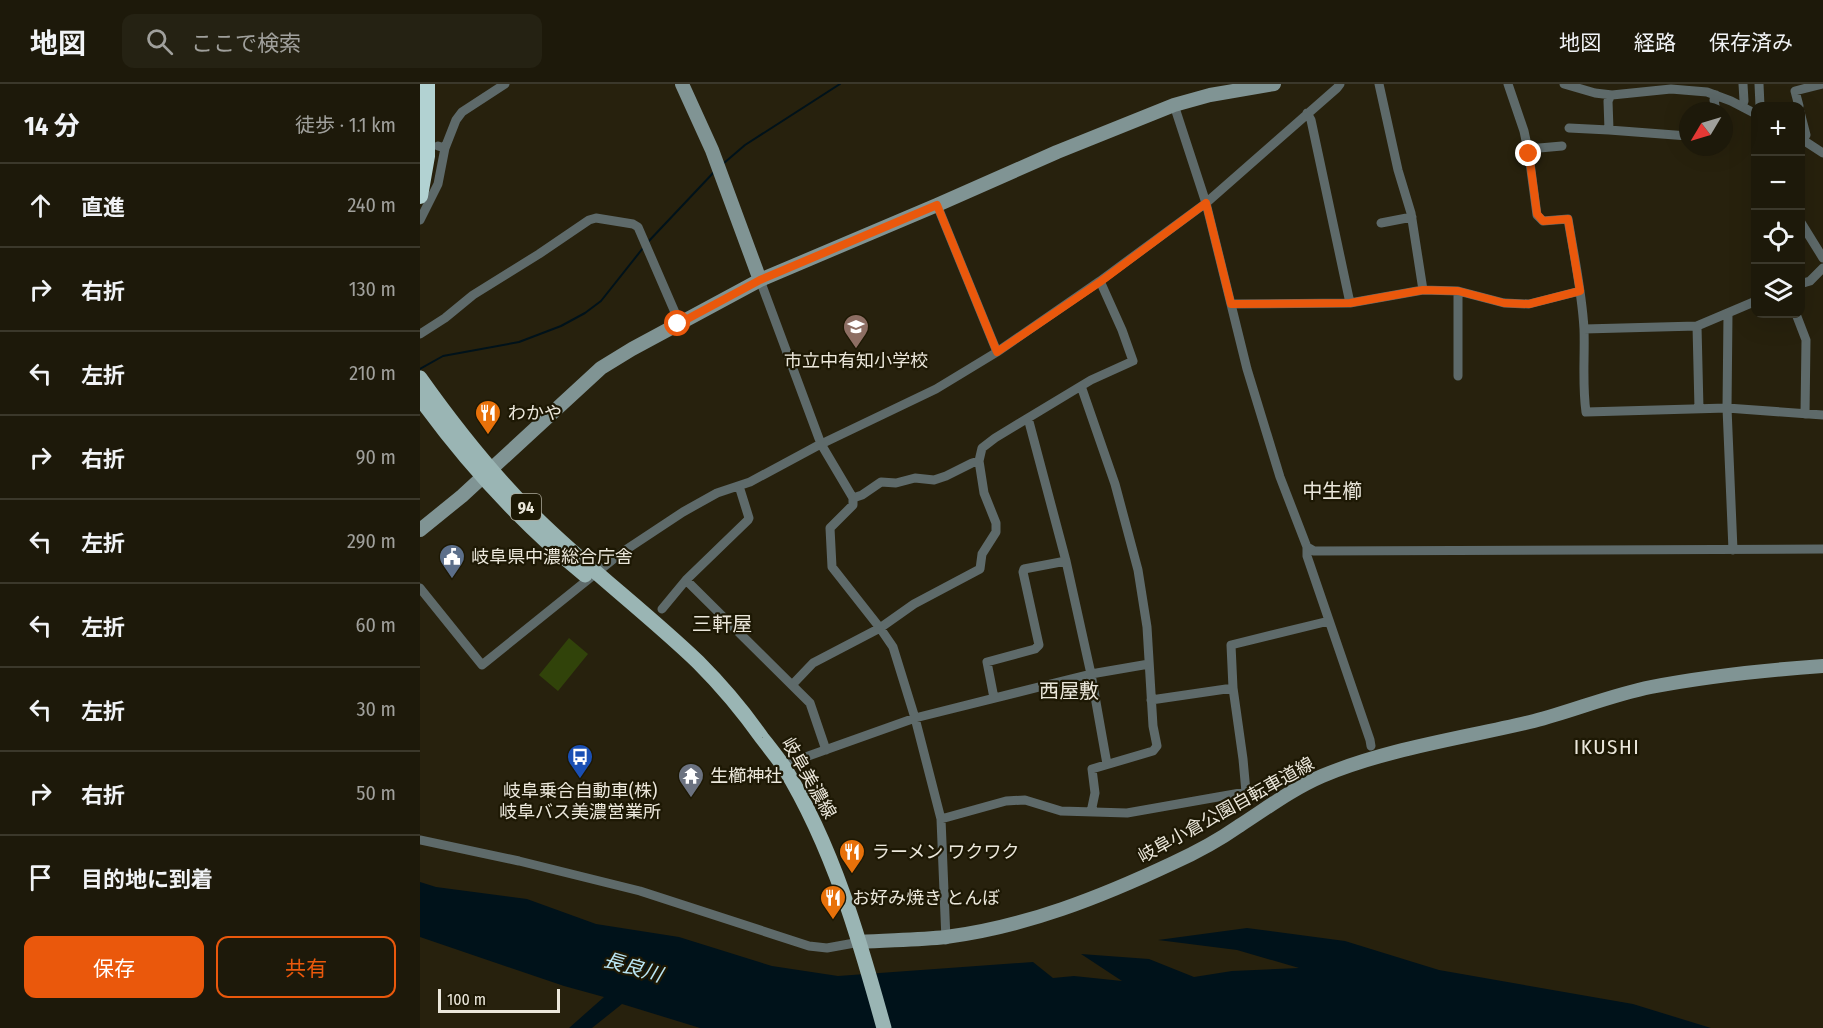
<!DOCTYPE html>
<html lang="ja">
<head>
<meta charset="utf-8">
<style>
  :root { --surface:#1d190a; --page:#252213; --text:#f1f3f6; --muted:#a0a09c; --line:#3b382b; --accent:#ea580c }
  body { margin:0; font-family:"Fira Sans Condensed","Noto Sans JP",sans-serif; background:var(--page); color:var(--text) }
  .controls { position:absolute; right:18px; top:18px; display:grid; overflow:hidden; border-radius:12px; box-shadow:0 6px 24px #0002 }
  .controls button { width:54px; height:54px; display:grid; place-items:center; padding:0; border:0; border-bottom:2px solid var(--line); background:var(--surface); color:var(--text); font:30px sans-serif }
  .compass { position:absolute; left:1259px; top:18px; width:54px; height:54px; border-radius:50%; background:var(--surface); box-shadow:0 6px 24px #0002; rotate:232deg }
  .scale { position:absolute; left:18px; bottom:15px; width:122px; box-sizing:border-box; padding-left:6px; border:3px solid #ebe7db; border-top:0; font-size:16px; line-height:21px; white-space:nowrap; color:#ebe7db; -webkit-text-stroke:4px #1d1804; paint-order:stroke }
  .stop { position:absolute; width:18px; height:18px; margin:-14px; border:4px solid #ea580c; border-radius:50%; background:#fff }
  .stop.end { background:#ea580c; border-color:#fff; box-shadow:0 2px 6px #0008 }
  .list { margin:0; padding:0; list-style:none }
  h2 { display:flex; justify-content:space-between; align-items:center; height:78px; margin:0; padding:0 24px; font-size:26px }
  h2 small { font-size:20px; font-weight:400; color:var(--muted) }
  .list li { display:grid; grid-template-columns:39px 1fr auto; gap:18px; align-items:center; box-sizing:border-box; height:84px; padding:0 24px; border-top:2px solid var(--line) }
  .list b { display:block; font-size:22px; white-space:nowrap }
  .list em { font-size:20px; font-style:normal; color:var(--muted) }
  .actions { display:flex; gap:12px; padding:18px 24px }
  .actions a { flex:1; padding:14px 0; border:2px solid var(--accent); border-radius:12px; text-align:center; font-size:21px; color:var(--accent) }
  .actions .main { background:var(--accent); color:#fff }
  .icon { flex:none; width:33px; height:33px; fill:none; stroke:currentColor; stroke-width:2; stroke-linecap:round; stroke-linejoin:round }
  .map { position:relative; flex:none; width:1403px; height:944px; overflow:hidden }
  header { display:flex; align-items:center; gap:36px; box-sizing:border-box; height:84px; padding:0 30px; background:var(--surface); border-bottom:2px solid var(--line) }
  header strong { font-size:28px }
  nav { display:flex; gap:33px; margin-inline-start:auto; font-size:21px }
  .search { width:420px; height:54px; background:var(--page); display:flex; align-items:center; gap:15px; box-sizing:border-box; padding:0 21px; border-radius:12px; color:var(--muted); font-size:22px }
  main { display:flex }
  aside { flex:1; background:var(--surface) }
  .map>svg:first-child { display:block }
  .green { fill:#31430a }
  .water { fill:#00121a }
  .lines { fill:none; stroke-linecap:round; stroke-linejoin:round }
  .stream { stroke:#00121a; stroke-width:2 }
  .street { stroke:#5e6a6a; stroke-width:9 }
  .secondary { stroke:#809494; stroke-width:14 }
  .primary { stroke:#9ab5b4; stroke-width:15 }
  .highway { stroke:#b2d2d2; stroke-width:16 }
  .route { stroke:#ea580c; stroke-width:8 }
  .labels { text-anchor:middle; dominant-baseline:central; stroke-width:4.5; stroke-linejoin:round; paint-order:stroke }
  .shield { fill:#1d1804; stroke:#ada99a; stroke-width:1.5 }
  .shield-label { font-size:16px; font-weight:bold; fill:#ebe7db }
  .poi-label { font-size:18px; fill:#ebe7db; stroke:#1d1804; text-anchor:start }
  .street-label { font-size:18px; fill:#ebe7db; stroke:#1d1804 }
  .neighbourhood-label { font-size:20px; fill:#ebe7db; stroke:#1d1804 }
  .water-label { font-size:20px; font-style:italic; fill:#bbe6f4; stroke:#1d1804 }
  .quarter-label { font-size:21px; letter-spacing:1.5px; fill:#ebe7db; stroke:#1d1804 }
</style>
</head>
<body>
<header>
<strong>地図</strong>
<div class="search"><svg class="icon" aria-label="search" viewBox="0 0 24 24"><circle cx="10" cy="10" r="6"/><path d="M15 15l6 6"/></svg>ここで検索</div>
<nav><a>地図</a><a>経路</a><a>保存済み</a></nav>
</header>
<main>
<aside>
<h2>14 分<small>徒歩 · 1.1 km</small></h2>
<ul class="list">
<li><svg class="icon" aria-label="ahead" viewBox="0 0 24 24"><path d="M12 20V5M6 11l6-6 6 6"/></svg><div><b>直進</b></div><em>240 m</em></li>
<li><svg class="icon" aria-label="right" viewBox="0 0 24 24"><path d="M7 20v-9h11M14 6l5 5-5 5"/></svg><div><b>右折</b></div><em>130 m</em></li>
<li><svg class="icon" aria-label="left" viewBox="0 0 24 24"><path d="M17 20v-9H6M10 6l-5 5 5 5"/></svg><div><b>左折</b></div><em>210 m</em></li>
<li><svg class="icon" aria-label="right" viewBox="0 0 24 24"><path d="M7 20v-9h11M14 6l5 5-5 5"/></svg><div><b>右折</b></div><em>90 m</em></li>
<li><svg class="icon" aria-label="left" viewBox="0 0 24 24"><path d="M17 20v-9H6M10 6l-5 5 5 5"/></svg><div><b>左折</b></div><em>290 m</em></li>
<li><svg class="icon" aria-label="left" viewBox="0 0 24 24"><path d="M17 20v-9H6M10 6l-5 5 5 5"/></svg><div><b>左折</b></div><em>60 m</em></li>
<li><svg class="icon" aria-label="left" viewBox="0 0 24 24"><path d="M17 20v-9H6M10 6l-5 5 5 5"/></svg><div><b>左折</b></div><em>30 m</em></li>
<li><svg class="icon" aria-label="right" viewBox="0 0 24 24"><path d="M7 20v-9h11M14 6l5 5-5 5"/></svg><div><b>右折</b></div><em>50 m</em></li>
<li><svg class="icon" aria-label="arrive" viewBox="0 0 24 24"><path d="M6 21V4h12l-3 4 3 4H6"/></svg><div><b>目的地に到着</b></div></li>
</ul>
<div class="actions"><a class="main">保存</a><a>共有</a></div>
</aside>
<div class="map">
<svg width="1403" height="944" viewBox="0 0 1403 944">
  <rect width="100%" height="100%" fill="#27210d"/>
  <path class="green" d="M149,554L168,570L138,607L119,591Z"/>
  <path class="water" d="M0,798L16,803L107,815L176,840L259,853L352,882L418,892L613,878L633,894L654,892L702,897L661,870L729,875L774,893L812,887L879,884L817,866L738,856L827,844L925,857L1019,886L1213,920L1291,944H280L202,920L172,944H149L184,913L144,902L0,853Z"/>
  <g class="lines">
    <path class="stream" d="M304,79L325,61L420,0
      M227,159L295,87
      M0,285L23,272L99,258L141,242L165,229L181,217L223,164"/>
    <path class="street" d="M959,0L978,86L991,129L1003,206
      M1088,0L1104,47L1109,71L1117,131L1123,137L1148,135C1154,172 1162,208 1164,245C1165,273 1162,300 1166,328L1307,324L1403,331
      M1144,0L1175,9L1192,11L1251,5L1287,8L1311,17L1336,30
      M1339,0L1340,22
      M1191,11L1188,17L1189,46L1268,52
      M1296,11L1294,16L1296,27
      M754,21L786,119L827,285L860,393L887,463V472L950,656L951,662
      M1322,22L1324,17L1323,0
      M1379,22L1375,7L1402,0
      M1380,28L1386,51L1383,56
      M887,29L891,36L930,219
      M1149,44L1189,46
      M1380,54L1403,69
      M25,64L36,36L42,28L85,0
      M1108,65L1142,62
      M517,121L577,268
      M0,136L18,100L25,64L18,62
      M1380,137L1403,174
      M961,139L992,133
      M340,196L401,360L433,414V421L410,444L412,483L460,544L473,563L495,634L521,735L526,856
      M1380,200L1390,197L1403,184
      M1038,207V292
      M811,220L930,219L1003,206L1038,207L1084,219L1109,220L1160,207
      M1308,230L1307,324L1313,466
      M1376,230L1386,256L1385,330
      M1277,242L1279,325
      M1164,245L1277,242L1336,217
      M0,250L25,234L53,211L119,170L169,136L176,134L213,140L218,143L257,233L258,240
      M661,302L695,400L718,486L727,543L733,642L737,662L733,667L672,685L675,709L671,728
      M608,334L646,477L671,590L687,680
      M433,414L442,411L461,398L476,399L495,394L514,396L526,392L552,379L559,377
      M887,463L894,467L1403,465
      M266,496L390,619L406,666
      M0,504L62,581L201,469L263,428L297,409L330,398L397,362L516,305L577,268L680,197L786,119L917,4L920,0
      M242,525L266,496L328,436L329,434L319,402
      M372,601L393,579L460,544L494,520L560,485L562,470L576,448V439L564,409L559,377L562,364L575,354L671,296L713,277L702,246L680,197
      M574,614L567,578L615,565L619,561L603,488L604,485L646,477
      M731,616L813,604
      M363,681L495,634L671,590L729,580
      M521,735L586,717L605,716L641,727L707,729L826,708L823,675L813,604L811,561L909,537
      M0,756L99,777L220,807L389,862L407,864L440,858"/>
    <path class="secondary" d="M262,0L292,66L340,196
      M0,446L42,412L181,284L212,265L340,196L517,121L637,68L754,21L790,11L854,0
      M440,858C468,856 498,856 526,853C605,843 681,813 753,779C775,769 799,756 819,742C847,724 872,705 902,692C969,664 1044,654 1114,637C1153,627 1191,611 1231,603C1288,592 1346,586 1403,582"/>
    <path class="primary" d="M0,294C39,349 82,403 132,449C179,493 231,533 278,578C301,601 323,627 342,654C349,663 357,673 364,683C413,763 439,854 464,944
      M0,314C47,379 103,440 165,491"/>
    <path class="highway" d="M0,112L7,72V0"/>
  </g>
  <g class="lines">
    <path class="route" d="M258,240L340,196L517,121L577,268L680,198L786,119L811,220L930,219L1003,206L1038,207L1084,219L1109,220L1160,207L1148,135L1123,137L1117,130L1109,70"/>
  </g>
  <defs>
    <symbol id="school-pin" viewBox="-11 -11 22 30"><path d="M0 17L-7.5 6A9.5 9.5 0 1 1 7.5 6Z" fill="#8d6e63" stroke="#1d1804"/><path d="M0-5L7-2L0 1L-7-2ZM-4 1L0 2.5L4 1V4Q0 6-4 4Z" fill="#fff"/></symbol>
    <symbol id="restaurant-pin" viewBox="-11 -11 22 30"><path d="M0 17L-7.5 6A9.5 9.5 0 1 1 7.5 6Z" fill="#e8710a" stroke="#1d1804"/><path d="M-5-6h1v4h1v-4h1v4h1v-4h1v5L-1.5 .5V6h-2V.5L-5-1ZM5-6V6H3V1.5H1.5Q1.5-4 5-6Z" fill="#fff"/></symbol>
    <symbol id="civic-pin" viewBox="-11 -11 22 30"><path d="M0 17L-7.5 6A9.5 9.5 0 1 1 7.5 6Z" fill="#5c6f8a" stroke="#1d1804"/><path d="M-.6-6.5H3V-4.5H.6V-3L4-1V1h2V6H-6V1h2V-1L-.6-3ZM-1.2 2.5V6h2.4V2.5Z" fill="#fff"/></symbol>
    <symbol id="bus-pin" viewBox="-11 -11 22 30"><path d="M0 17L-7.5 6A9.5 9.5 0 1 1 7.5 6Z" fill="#1a4fb4" stroke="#1d1804"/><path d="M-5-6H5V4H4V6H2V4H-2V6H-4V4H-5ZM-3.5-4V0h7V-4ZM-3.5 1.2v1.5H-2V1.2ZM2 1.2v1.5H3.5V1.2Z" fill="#fff"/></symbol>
    <symbol id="temple-pin" viewBox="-11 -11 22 30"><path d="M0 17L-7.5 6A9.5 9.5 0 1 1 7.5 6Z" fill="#6b7280" stroke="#1d1804"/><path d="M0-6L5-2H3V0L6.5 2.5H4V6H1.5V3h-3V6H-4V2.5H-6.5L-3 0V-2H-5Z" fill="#fff"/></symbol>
  </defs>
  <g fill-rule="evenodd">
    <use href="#school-pin" x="421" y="228" width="30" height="40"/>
    <use href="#restaurant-pin" x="53" y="314" width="30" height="40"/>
    <use href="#civic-pin" x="17" y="458" width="30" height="40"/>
    <use href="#bus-pin" x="145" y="658" width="30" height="40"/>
    <use href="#temple-pin" x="256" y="677" width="30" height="40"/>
    <use href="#restaurant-pin" x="417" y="753" width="30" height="40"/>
    <use href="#restaurant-pin" x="398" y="799" width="30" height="40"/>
  </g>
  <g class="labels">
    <rect class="shield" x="91" y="410" width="30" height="26" rx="4.5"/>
    <g class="shield-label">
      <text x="106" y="423">94</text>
    </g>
    <g class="poi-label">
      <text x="436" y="277" text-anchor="middle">市立中有知小学校</text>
      <text x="88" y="329">わかや</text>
      <text x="51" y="473">岐阜県中濃総合庁舎</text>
      <text x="290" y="692">生櫛神社</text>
      <text x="160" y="707" text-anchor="middle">岐阜乗合自動車(株)<tspan x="160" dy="21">岐阜バス美濃営業所</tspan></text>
      <text x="452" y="768">ラーメン ワクワク</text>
      <text x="432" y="814">お好み焼き とんぼ</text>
    </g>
    <g class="street-label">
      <text transform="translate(389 694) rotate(60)">岐阜美濃線</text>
      <text transform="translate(806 726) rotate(-29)">岐阜小倉公園自転車道線</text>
    </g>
    <g class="neighbourhood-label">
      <text x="912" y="407">中生櫛</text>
      <text x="302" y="540">三軒屋</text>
      <text x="649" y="607">西屋敷</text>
    </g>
    <g class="water-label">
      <text transform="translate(213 883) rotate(16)">長良川</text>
    </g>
    <g class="quarter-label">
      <text x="1187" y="663">IKUSHI</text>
    </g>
  </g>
</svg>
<div class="controls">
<button>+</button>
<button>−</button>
<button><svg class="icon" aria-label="locate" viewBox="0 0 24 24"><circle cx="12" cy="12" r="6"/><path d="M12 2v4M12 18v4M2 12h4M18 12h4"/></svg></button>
<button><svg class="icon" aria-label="layers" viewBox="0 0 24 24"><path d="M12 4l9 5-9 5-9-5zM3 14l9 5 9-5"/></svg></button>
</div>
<svg class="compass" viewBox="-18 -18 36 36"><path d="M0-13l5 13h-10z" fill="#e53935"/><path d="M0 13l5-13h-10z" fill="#a0a09c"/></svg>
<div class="scale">100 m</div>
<div class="stop" style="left:258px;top:240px"></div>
<div class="stop end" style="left:1109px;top:70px"></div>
</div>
</main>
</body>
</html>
